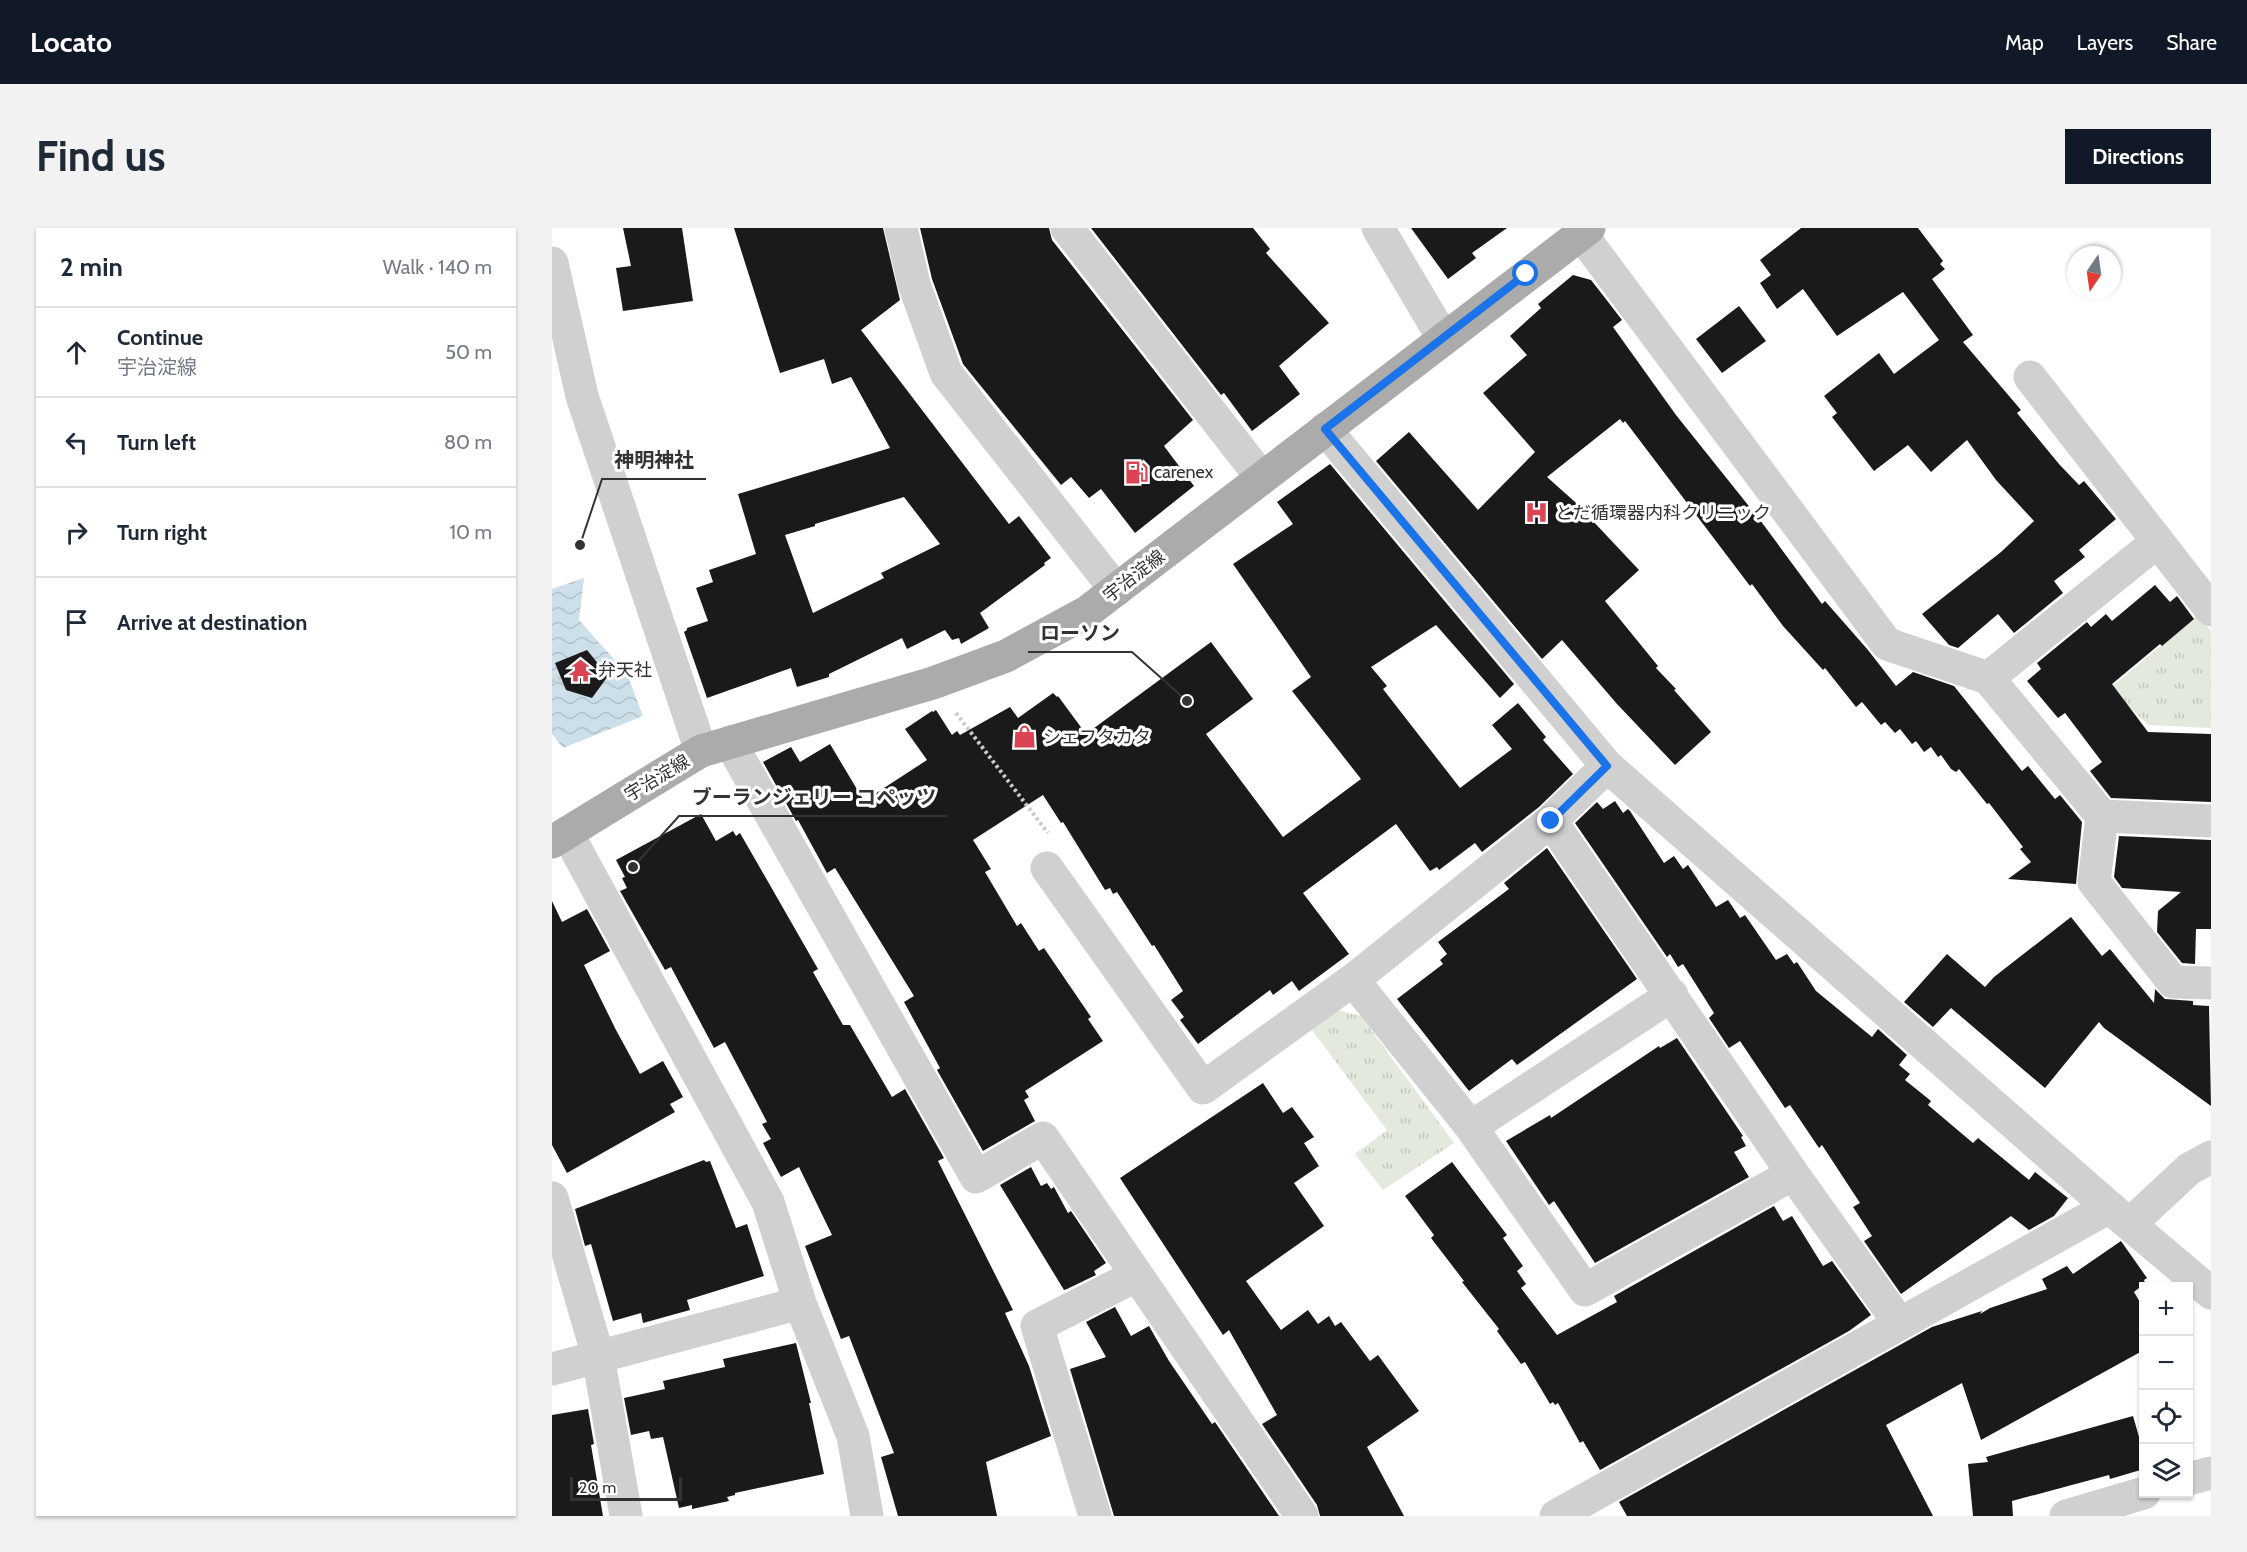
<!DOCTYPE html>
<html lang="en">
<head>
<meta charset="utf-8">
<style>
  :root { --surface:#fff; --page:#f2f2f3; --text:#1f2937; --muted:#747a83; --line:#e0e1e3; --accent:#111827 }
  body { margin:0; font-family:Cabin,"Noto Sans JP",sans-serif; background:var(--page); color:var(--text) }
  .controls { position:absolute; right:18px; bottom:18px; display:grid; overflow:hidden; border-radius:0px; box-shadow:0 2px 4px #0004 }
  .controls button { width:54px; height:54px; display:grid; place-items:center; padding:0; border:0; border-bottom:2px solid var(--line); background:var(--surface); color:var(--text); font:30px sans-serif }
  .compass { position:absolute; left:1515px; top:18px; width:54px; height:54px; border-radius:50%; background:var(--surface); box-shadow:0 2px 4px #0004; rotate:193deg }
  .scale { position:absolute; left:18px; bottom:15px; width:112px; box-sizing:border-box; padding-left:6px; border:3px solid #333; border-top:0; font-size:16px; line-height:21px; white-space:nowrap; color:#333; -webkit-text-stroke:4px #fff; paint-order:stroke }
  .stop { position:absolute; width:18px; height:18px; margin:-14px; border:4px solid #1a73e8; border-radius:50%; background:#fff }
  .stop.end { background:#1a73e8; border-color:#fff; box-shadow:0 2px 6px #0008 }
  .list { margin:0; padding:0; list-style:none }
  h2 { display:flex; justify-content:space-between; align-items:center; height:78px; margin:0; padding:0 24px; font-size:26px }
  h2 small { font-size:20px; font-weight:400; color:var(--muted) }
  .list li { display:grid; grid-template-columns:39px 1fr auto; gap:18px; align-items:center; box-sizing:border-box; height:90px; padding:0 24px; border-top:2px solid var(--line) }
  .list b { display:block; font-size:22px; white-space:nowrap }
  .list p { margin:0; font-size:20px; white-space:nowrap; color:var(--muted) }
  .list em { font-size:20px; font-style:normal; color:var(--muted) }
  .icon { flex:none; width:33px; height:33px; fill:none; stroke:currentColor; stroke-width:2; stroke-linecap:round; stroke-linejoin:round }
  .map { position:relative; flex:none; width:1659px; height:1288px; overflow:hidden; border-radius:0px }
  header { display:flex; align-items:center; gap:36px; box-sizing:border-box; height:84px; padding:0 30px; background:var(--accent); color:#fff }
  header strong { font-size:28px }
  nav { display:flex; gap:33px; margin-inline-start:auto; font-size:21px }
  .intro { display:flex; align-items:center; justify-content:space-between; box-sizing:border-box; height:144px; padding:0 36px }
  h1 { margin:0; font-size:42px }
  .button { padding:15px 27px; border-radius:0px; background:var(--accent); color:#fff; font-size:21px; font-weight:700 }
  main { display:flex; gap:36px; padding:0 36px }
  aside { flex:1; background:var(--surface); border-radius:0px; box-shadow:0 2px 4px #0004 }
  .map>svg:first-child { display:block }
  .park { fill:url(#park-tufts) }
  .water { fill:url(#water-waves) }
  .building { fill:#1a1a1a; fill-rule:evenodd }
  .lines { fill:none; stroke-linecap:round; stroke-linejoin:round }
  .path { stroke:#cacaca; stroke-width:4; stroke-dasharray:3 3; stroke-linecap:butt }
  .street { stroke:#d0d0d0; stroke-width:33 }
  .primary { stroke:#ababab; stroke-width:33 }
  .route { stroke:#1a73e8; stroke-width:8 }
  .labels { text-anchor:middle; dominant-baseline:central; stroke-width:6; stroke-linejoin:round; paint-order:stroke }
  .poi-label { font-size:18px; fill:#333; stroke:#fff; text-anchor:start }
  .street-label { font-size:18px; fill:#333; stroke:#fff }
  .leader { fill:none; stroke:#333; stroke-width:2 }
  .callout-dot { fill:#333; stroke:#fff; stroke-width:2 }
  .callout-label { font-size:20px; text-anchor:middle; font-weight:bold; fill:#333; stroke:#fff; stroke-width:6; stroke-linejoin:round; paint-order:stroke }
</style>
</head>
<body>
<header>
<strong>Locato</strong>
<nav><a>Map</a><a>Layers</a><a>Share</a></nav>
</header>
<div class="intro"><h1>Find us</h1><a class="button">Directions</a></div>
<main>
<aside>
<h2>2 min<small>Walk · 140 m</small></h2>
<ul class="list">
<li><svg class="icon" aria-label="ahead" viewBox="0 0 24 24"><path d="M12 20V5M6 11l6-6 6 6"/></svg><div><b>Continue</b><p>宇治淀線</p></div><em>50 m</em></li>
<li><svg class="icon" aria-label="left" viewBox="0 0 24 24"><path d="M17 20v-9H6M10 6l-5 5 5 5"/></svg><div><b>Turn left</b></div><em>80 m</em></li>
<li><svg class="icon" aria-label="right" viewBox="0 0 24 24"><path d="M7 20v-9h11M14 6l5 5-5 5"/></svg><div><b>Turn right</b></div><em>10 m</em></li>
<li><svg class="icon" aria-label="arrive" viewBox="0 0 24 24"><path d="M6 21V4h12l-3 4 3 4H6"/></svg><div><b>Arrive at destination</b></div></li>
</ul>
</aside>
<div class="map">
<svg width="1659" height="1288" viewBox="0 0 1659 1288">
  <defs>
    <pattern id="park-tufts" width="24" height="20" patternUnits="userSpaceOnUse" patternTransform="scale(1.5)"><rect width="24" height="20" fill="#e3e9dc"/><path d="M3 7l-1-3M5 7V3M7 7l1-3M15 17l-1-3M17 17v-4M19 17l1-3" fill="none" stroke="#c3c8bd"/></pattern>
    <pattern id="water-waves" width="16" height="10" patternUnits="userSpaceOnUse" patternTransform="scale(1.5)"><rect width="16" height="10" fill="#cde0ea"/><path d="M0 5q4-4 8 0t8 0" fill="none" stroke="#b0c1c9"/></pattern>
  </defs>
  <rect width="100%" height="100%" fill="#fff"/>
  <path class="park" d="M1646,387L1659,403V500L1597,497L1557,461Z
    M785,782L809,788L902,915L831,962L803,926L835,902L760,802Z"/>
  <path class="water" d="M32,350L27,392L75,446L91,488L11,520L0,506V361Z"/>
  <path class="building" d="M71,0H130L141,73L71,83L64,40L79,38Z
    M182,0H331L348,72L309,102L457,296L467,288L499,330L492,335L493,337L428,385L437,400L409,416L407,410L400,412L393,402L355,421L350,410L277,446V449L245,459L239,440L155,470L132,404L135,402V400L156,393L144,360L161,354L157,342L204,326L186,266L338,220L299,149L280,156L272,131L228,145ZM352,269L388,316L329,345L332,350L261,385L233,307L263,298V296Z
    M368,0H497L500,12L641,192L612,218L642,258L583,305L549,261L537,270L519,249L509,257L411,136L380,51Z
    M539,0H701L718,21L714,25L777,95L727,138L748,166L700,203L672,165L669,167Z
    M859,0H955L920,25L924,30L896,51Z
    M1249,0H1366L1391,33L1388,36L1393,41L1380,51L1421,107L1411,114L1469,182L1465,185L1507,236L1527,257L1532,253L1564,291L1527,322L1533,329L1502,353L1511,365L1462,405L1446,386L1406,420L1397,417L1370,386L1449,324L1482,293L1444,252L1415,212L1379,244L1356,217L1322,243L1280,189L1285,185L1272,168L1327,125L1342,146L1387,112L1351,64L1285,108L1251,61L1225,81L1208,55L1219,47L1208,32Z
    M1021,47L1039,52L1050,66L1070,92L1061,99L1124,187L1208,292L1270,376L1273,373L1316,422L1344,458L1361,444L1402,458L1470,543L1476,538L1503,571L1508,567L1530,594L1524,656L1456,651L1479,634L1468,621L1471,619L1437,575L1435,576L1407,541L1404,544L1399,541L1389,527L1386,529L1379,519L1372,524L1364,513L1360,516L1348,501L1343,505L1333,494L1329,497L1310,474L1304,479L1273,440L1271,442L1231,398L1200,356L1198,358L1073,193L1071,195L1068,191L995,249L1041,290L1039,291L1087,342L1053,373L1106,438L1104,440L1124,461L1122,462L1159,504L1123,537L1065,476L1010,412L990,431L824,233L857,204L926,282L983,224L931,165L975,127L958,108L989,80L986,76Z
    M1187,78L1214,113L1170,145L1144,111Z
    M778,236L962,456L948,470L884,397L819,439L835,458L831,461L908,560L960,521L940,497L966,475L994,509L991,512L1021,546L987,579L930,624L923,615L887,642L885,639L878,643L844,596L751,665L797,726L747,763L740,753L721,767L718,762L646,816L628,792L632,789L619,772L631,763L602,717L600,718L565,664L561,666L558,660L553,662L511,594L509,595L491,567L421,612L439,641L433,644L465,698L469,695L487,723L492,720L539,789L536,791L551,813L473,863L477,869L472,872L483,893L431,923L385,842L388,840L352,774L362,768L283,640L275,645L246,592L244,593L211,534L239,519L248,534L278,516L312,573L375,532L353,501L380,483L381,484L384,482L400,507L405,503L408,507L458,479L466,490L501,465L505,469L506,468L534,506L659,414L701,471L654,506L731,609L809,551L740,463L759,449L681,336L741,296L725,274Z
    M1603,357L1618,374L1625,368L1642,391L1610,418L1608,416L1560,456L1596,504L1659,506V574L1559,570L1538,543L1550,534L1513,485L1506,490L1475,453L1489,441L1485,435L1535,394L1539,399L1554,386L1560,393Z
    M35,422L56,448L40,470L14,462L3,435Z
    M1063,573L1071,585L1076,581L1078,583L1112,635L1122,628L1131,641L1136,637L1164,679L1176,672L1188,690L1193,687L1224,732L1235,726L1242,736L1245,734L1264,763L1320,809L1326,801L1355,827L1347,837L1358,846L1353,852L1379,873L1376,877L1421,915L1426,910L1477,952L1483,944L1516,970L1502,988L1477,1002L1459,988L1349,1066L1312,1013L1320,1008L1301,979L1308,975L1270,917L1267,920L1238,877L1233,880L1188,813L1177,820L1157,790L1162,785L1131,736L1126,739L1118,726L1115,729L1023,595L1045,574L1051,581Z
    M149,586L164,613L181,603L184,608L188,605L266,741L261,744L291,797H298L340,869L353,861L392,930L386,933L461,1082L453,1085L477,1138L499,1208L434,1234L445,1288H346L329,1229L342,1225L297,1108L289,1111L253,1018L280,1007L247,939L229,949L211,915L219,911L210,896L215,894L173,814L162,820L119,739L113,742L68,663L75,660L70,650L73,649L64,632Z
    M1567,608L1659,612V701H1644L1643,736L1630,735L1605,704L1606,683L1629,664L1570,660L1562,649Z
    M995,620L1085,751L965,837L960,831L917,863L845,771L891,736L888,732L895,726L886,714L957,661L952,655Z
    M0,673L10,694L35,681L58,723L32,737L64,802L88,846L111,833L131,869L118,876L123,884L15,945L0,917Z
    M1519,689L1550,728L1558,721L1602,775L1603,761L1613,771L1641,773V777L1657,778L1659,878L1552,800L1547,794L1493,860L1399,780L1381,799L1352,774L1395,726L1433,759L1442,749Z
    M1125,810L1191,908L1189,909L1194,918L1182,924L1197,949L1043,1035L1002,973L997,977L954,913L998,887L999,890L1107,818L1108,820Z
    M711,855L731,885L740,879L762,909L752,915L767,938L742,955L772,998L694,1053L729,1102L756,1082L766,1096L777,1088L783,1098L789,1094L818,1133L826,1127L867,1183L815,1219L852,1288H768L765,1277L710,1196L725,1187L677,1102L671,1107L568,950Z
    M152,932L154,934L158,933L184,1000L195,996L212,1048L135,1072L138,1082L91,1095L89,1085L61,1093L39,1016L33,1018L23,981Z
    M900,934L955,1007L951,1010L971,1038L965,1043L974,1056L969,1060L1005,1107L1065,1074L1062,1068L1222,978L1231,993L1240,988L1271,1038L1280,1033L1319,1087L1297,1103L1048,1242L1031,1213L1028,1215L1006,1175L1003,1177L1001,1174L998,1176L973,1134L969,1136L945,1103L947,1101L910,1054L912,1053L879,1010L882,1007L853,968Z
    M479,939L489,958L495,955L499,961L502,959L516,985L519,983L554,1035L542,1043L544,1047L515,1061L512,1062L448,957Z
    M1569,1013L1595,1050L1592,1052L1593,1055L1582,1064L1592,1081V1122L1429,1212L1410,1155L1334,1197L1381,1288H1075L1067,1274L1380,1099L1430,1083L1428,1086L1438,1080L1495,1061L1490,1051L1515,1038L1521,1046Z
    M563,1079L579,1108L597,1098L617,1133L660,1196L663,1194L727,1288H562L518,1141L554,1129L534,1094Z
    M244,1115L259,1175H257L272,1246L183,1265V1267L175,1269L177,1273L140,1281V1277L127,1280L111,1209L99,1211L97,1203L79,1207L72,1170L113,1161L111,1153L173,1139L171,1131Z
    M36,1181L42,1216L39,1217L51,1288H0V1187Z
    M1581,1188L1592,1226V1241L1558,1251L1557,1247L1460,1273L1461,1288H1421L1416,1236L1436,1234L1434,1229Z"/>
  <g class="lines">
    <path class="path" d="M0,453L9,450
      M404,485L496,605"/>
    <path class="street" d="M349,0L362,56L394,145L564,362
      M515,0L710,250
      M826,0L891,110
      M1029,6L1335,416L1436,450L1550,588L1542,654L1621,754L1659,755
      M0,35L30,168L149,523
      M1478,149L1659,382
      M773,201L1055,538L1557,979L1659,1065
      M1436,450L1605,314
      M178,514L424,949L491,910L750,1288
      M1550,588L1659,593
      M999,593L1241,946L1348,1096
      M15,605L216,974L248,1075L301,1208L315,1288
      M495,640L651,860L801,752L999,593L1055,538
      M801,752L919,899L1033,1062L1241,946
      M919,899L1120,767
      M0,970L46,1128L74,1288
      M1578,996L1637,941L1659,929
      M0,1141L248,1075
      M1636,1251L1659,1245
      M543,1288L485,1098L585,1047
      M1004,1288L1557,979
      M1514,1288L1592,1265"/>
    <path class="primary" d="M0,614L149,523L381,455L454,428L535,384L1037,0"/>
  </g>
  <g class="lines">
    <path class="route" d="M974,46L773,201L1055,538L999,593"/>
  </g>
  <defs>
    <symbol id="fuel-bare" viewBox="-9 -9 18 18"><path d="M-5.5-6h7V0h2V4h1.3V-2.5L3-4.5l.8-.8L6-3V5H2.5V1h-1V6h-7ZM-4.2-4.7v3.2H.2V-4.7Z" fill="#da4453" stroke="#fff" stroke-width="2.5" paint-order="stroke"/></symbol>
    <symbol id="hospital-bare" viewBox="-9 -9 18 18"><path d="M-5-5h3v3.5h4V-5h3V5h-3V1.5h-4V5h-3Z" fill="#da4453" stroke="#fff" stroke-width="2.5" paint-order="stroke"/></symbol>
    <symbol id="temple-bare" viewBox="-9 -9 18 18"><path d="M0-6L5-2H3V0L6.5 2.5H4V6H1.5V3h-3V6H-4V2.5H-6.5L-3 0V-2H-5Z" fill="#da4453" stroke="#fff" stroke-width="2.5" paint-order="stroke"/></symbol>
    <symbol id="shop-bare" viewBox="-9 -9 18 18"><path d="M-5-2.5h2.3a2.7 3.5 0 0 1 5.4 0H5L5.5 6h-11ZM-1.5-2.5h3a1.5 2.3 0 0 0-3 0Z" fill="#da4453" stroke="#fff" stroke-width="2.5" paint-order="stroke"/></symbol>
  </defs>
  <g fill-rule="evenodd">
    <use href="#fuel-bare" x="568" y="228" width="33" height="33"/>
    <use href="#hospital-bare" x="968" y="268" width="33" height="33"/>
    <use href="#temple-bare" x="12" y="426" width="33" height="33"/>
    <use href="#shop-bare" x="456" y="492" width="33" height="33"/>
  </g>
  <g class="labels">
    <g class="poi-label">
      <text x="602" y="244">carenex</text>
      <text x="1003" y="285">とだ循環器内科クリニック</text>
      <text x="46" y="442">弁天社</text>
      <text x="491" y="509">シェフタカタ</text>
    </g>
    <g class="street-label">
      <text transform="translate(582 348) rotate(-38)">宇治淀線</text>
      <text transform="translate(105 550) rotate(-31)">宇治淀線</text>
    </g>
  </g>
  <path class="leader" d="M28 317L50 251H154M635 473L580 424H476M81 639L127 588H396"/>
  <g class="callout-dot">
    <circle cx="28" cy="317" r="6"/>
    <circle cx="635" cy="473" r="6"/>
    <circle cx="81" cy="639" r="6"/>
  </g>
  <g class="callout-label">
    <text x="102" y="239">神明神社</text>
    <text x="528" y="412">ローソン</text>
    <text x="262" y="576">ブーランジェリー コペッツ</text>
  </g>
</svg>
<div class="controls">
<button>+</button>
<button>−</button>
<button><svg class="icon" aria-label="locate" viewBox="0 0 24 24"><circle cx="12" cy="12" r="6"/><path d="M12 2v4M12 18v4M2 12h4M18 12h4"/></svg></button>
<button><svg class="icon" aria-label="layers" viewBox="0 0 24 24"><path d="M12 4l9 5-9 5-9-5zM3 14l9 5 9-5"/></svg></button>
</div>
<svg class="compass" viewBox="-18 -18 36 36"><path d="M0-13l5 13h-10z" fill="#e53935"/><path d="M0 13l5-13h-10z" fill="#747a83"/></svg>
<div class="scale">20 m</div>
<div class="stop" style="left:974px;top:46px"></div>
<div class="stop end" style="left:999px;top:593px"></div>
</div>
</main>
</body>
</html>
